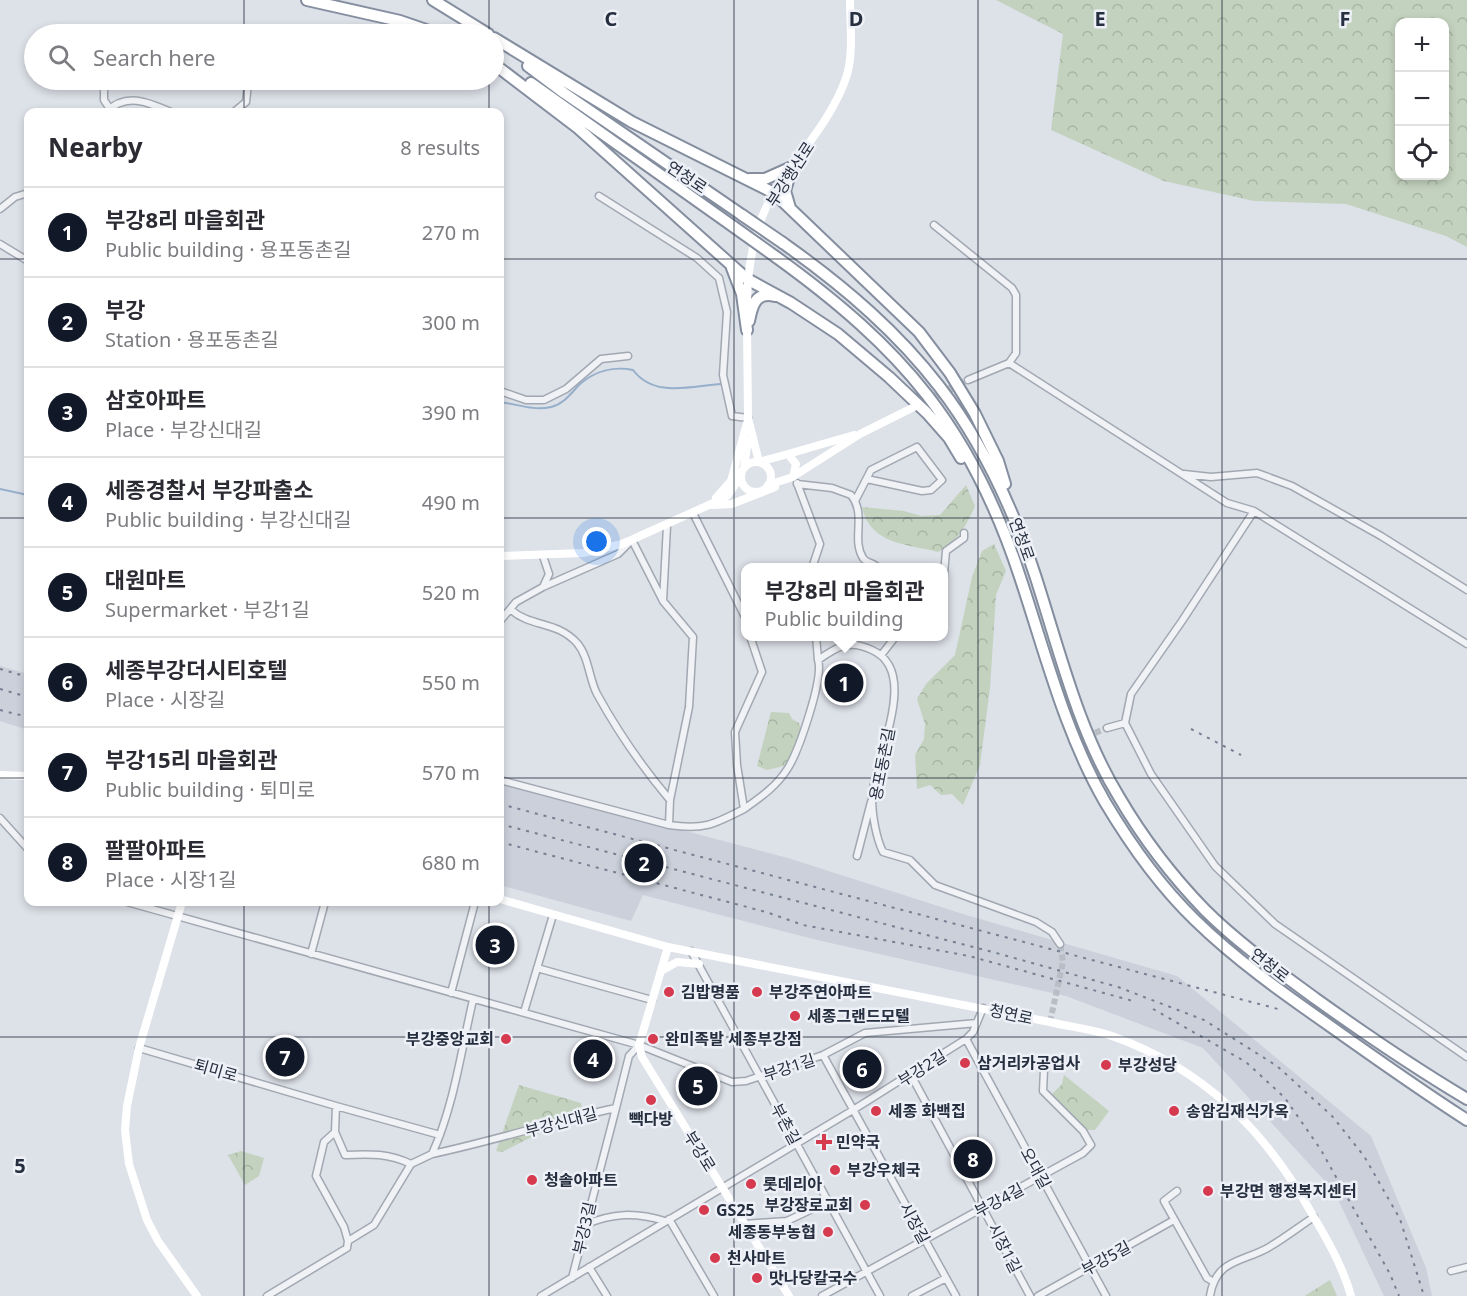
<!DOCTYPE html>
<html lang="en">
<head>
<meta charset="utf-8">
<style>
  :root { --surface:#fff; --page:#f7f7f7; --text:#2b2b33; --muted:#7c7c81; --line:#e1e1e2; --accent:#111827 }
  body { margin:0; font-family:"Noto Sans","Noto Sans KR",sans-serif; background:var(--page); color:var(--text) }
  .controls { position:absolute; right:18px; top:18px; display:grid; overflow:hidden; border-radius:12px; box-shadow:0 3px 9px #0003 }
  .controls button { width:54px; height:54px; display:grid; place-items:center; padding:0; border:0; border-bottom:2px solid var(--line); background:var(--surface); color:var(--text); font:30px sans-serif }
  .you { position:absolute; left:597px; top:542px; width:21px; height:21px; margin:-15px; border:4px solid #fff; border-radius:50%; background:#1a73e8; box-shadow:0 0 0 9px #1a73e833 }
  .badge { display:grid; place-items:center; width:39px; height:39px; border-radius:50%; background:var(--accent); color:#fff; font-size:20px; font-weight:700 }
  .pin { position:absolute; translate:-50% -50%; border:3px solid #fff; box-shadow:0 2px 6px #0006 }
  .popup { position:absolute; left:741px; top:563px; width:207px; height:78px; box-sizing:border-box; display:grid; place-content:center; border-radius:12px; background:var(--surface); filter:drop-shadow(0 2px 4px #0005); font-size:20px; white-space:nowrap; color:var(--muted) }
  .popup b { font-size:22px; color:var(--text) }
  .popup::after { content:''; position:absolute; left:50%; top:100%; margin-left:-12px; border:12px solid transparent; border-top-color:var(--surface) }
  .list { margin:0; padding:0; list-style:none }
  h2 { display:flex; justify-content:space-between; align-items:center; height:78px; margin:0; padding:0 24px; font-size:26px }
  h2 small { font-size:20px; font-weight:400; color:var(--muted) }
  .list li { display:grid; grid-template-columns:39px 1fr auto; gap:18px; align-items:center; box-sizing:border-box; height:90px; padding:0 24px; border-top:2px solid var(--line) }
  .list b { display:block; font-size:22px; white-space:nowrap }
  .list p { margin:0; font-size:20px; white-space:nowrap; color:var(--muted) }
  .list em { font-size:20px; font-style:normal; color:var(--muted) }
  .icon { flex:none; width:33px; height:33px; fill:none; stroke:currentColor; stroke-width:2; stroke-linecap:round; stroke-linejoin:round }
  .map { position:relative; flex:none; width:1467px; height:1296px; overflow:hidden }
  .search { position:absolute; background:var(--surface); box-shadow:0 3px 9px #0003; left:24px; top:24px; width:480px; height:66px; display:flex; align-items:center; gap:15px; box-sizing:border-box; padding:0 21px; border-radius:33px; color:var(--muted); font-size:22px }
  .panel { position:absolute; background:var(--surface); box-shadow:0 3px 9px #0003; left:24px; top:108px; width:480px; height:798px; border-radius:12px }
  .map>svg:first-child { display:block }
  .built { fill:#cbd0da }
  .forest { fill:url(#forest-crowns); fill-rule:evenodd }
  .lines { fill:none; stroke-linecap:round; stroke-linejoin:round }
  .stream { stroke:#96afca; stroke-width:2 }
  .street-tunnel { stroke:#b8bdc6; stroke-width:6; stroke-dasharray:6 3; stroke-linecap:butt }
  .secondary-tunnel { stroke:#b8bdc6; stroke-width:8; stroke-dasharray:8 4; stroke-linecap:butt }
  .street-casing { stroke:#a2a8b2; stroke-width:9 }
  .highway-casing { stroke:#848e9f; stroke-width:14 }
  .street { stroke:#f0f2f6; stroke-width:6 }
  .secondary { stroke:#fff; stroke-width:8 }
  .highway { stroke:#fff; stroke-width:10 }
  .rail { stroke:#768092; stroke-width:2; stroke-dasharray:3 6; stroke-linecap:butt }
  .highway-bridge-casing { stroke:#848e9f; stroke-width:14; stroke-linecap:butt }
  .highway-bridge { stroke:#fff; stroke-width:10 }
  .grid { fill:none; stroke:#262f3f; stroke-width:1.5; stroke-opacity:0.55 }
  .poi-dot { fill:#d53a4f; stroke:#edf0f6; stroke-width:2 }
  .labels { text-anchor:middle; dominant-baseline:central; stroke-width:5; stroke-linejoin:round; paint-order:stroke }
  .street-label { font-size:16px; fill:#262f3f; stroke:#edf0f6 }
  .poi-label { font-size:16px; font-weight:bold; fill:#262f3f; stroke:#edf0f6; text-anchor:start }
  .grid-label { font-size:20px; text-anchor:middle; font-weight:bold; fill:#262f3f; stroke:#edf0f6; stroke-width:5; stroke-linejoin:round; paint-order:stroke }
</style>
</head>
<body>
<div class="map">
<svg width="1467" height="1296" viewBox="0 0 1467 1296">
  <defs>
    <pattern id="forest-crowns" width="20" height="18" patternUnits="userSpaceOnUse" patternTransform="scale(1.5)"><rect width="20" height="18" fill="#c3d2be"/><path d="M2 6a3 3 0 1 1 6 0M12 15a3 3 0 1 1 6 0" fill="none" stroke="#a7b5a4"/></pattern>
  </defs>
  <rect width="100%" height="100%" fill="#dde1e8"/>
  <path class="built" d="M0,666L28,674V730L0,721Z
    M500,782L788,858L966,915L1177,976L1371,1136L1426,1268L1432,1296H1384L1334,1191L1203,1048L1066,996L813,939L643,895L631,921L500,885Z"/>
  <path class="forest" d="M996,0H1467V247L1446,236L1346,204L1254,201L1164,181L1051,130L1063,34ZM1400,22H1444V176H1400Z
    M966,485L975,506C968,523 956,544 938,552C908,544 870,545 862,507L904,511L921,516L940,515Z
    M994,544L1006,571L996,595L990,688L980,765L963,805L952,794L941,795L930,785L917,789L915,755L924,739L925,724L917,699L926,684L955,655L972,577L982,551Z
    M771,712L789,713L792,719L799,723L801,729L788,765L767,770L757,766Z
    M1064,1075L1109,1111L1095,1130H1087L1052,1094L1062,1084Z
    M519,1085L581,1103L583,1111L502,1152L496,1151Z
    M241,1151L264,1158L259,1176L245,1185L228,1155Z
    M1330,1280L1337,1296H1305L1306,1295Z"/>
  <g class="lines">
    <path class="stream" d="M500,402C517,404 533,411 551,407C564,404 571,393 580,384C595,371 614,366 633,370C654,398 690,386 721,384
      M0,489L28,495"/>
    <path class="street-tunnel" d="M1070,743L1107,728
      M1050,1022L1063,962L1060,944"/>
    <path class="secondary-tunnel" d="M914,407L968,380"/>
    <defs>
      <path id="street" d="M148,34L157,29
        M104,80V100L110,109
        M106,112C126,92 148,102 171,112
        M234,112L246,102L248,84L242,80
        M599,196L697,258L719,278L727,312L723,375L732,416L748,418
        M0,209L15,197L28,193
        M934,225L1012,288L1016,295V353L1009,363L968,380
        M0,244L28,261
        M1009,363L1227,503L1254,511L1467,644
        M500,391L526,400H544L566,389L601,359L628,356
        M1184,474L1211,477L1257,473L1292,486L1381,536L1467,590
        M797,483L820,544L812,568
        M797,484L832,488L851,495C867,515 851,539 863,558C866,563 875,563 878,568
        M855,501L871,470L917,447L942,480L931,490L922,491L867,479
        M1254,511L1182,621L1131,694L1125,723L1151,774L1215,866L1275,924L1467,1057
        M693,513L745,617
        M667,526L663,601L693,637L689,707L670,800
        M943,585L946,551L964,538V533
        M543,587L618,554L632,540L663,601
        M510,609C531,628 556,620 577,643C589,657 589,679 597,694C618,732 642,767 670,800L669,825
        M500,621L516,602L543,587L549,574L543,556
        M816,636L818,660
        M882,654L896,636
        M1107,728L1125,723
        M500,780L669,825C703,830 713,825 744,809L737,765L735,732L762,672L750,636
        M744,809C761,797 777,786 788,768C799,750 824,678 818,660C838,646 849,639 872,650C922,672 873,760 872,798C872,814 876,838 883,852L910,860L935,885L1036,922L1052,932L1060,944
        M0,818L28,849
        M857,856L871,802
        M127,902L639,1045L732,1082L746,1081L823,1055L865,1033L977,1023
        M691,951L880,1296
        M311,954L325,902
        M537,968L652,1000
        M451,993L475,902
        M473,1000C461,1051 454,1106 432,1154C494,1141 554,1121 616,1108L629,1056L639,1045
        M524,1012L553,915
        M966,1039L1106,1296
        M139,1048L336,1106L335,1132L324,1142L316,1176L344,1227L348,1241
        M823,1055L956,1296
        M911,1075L1030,1296
        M336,1106L440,1135
        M335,1132L345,1155C370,1154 388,1153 411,1164
        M1177,1191L1164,1201L1207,1278L1212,1281
        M669,1219L714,1296
        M744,1224L787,1221L829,1201
        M584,1225C613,1213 635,1212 665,1221
        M589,1267L607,1296
        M1451,1271L1467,1267
        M572,1278L616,1108
        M267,1296L347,1248L348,1241L374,1225L411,1164L432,1154
        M541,1296L853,1110L966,1039L973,1032L983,1008
        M822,1296L1083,1153L1091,1145L1083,1131L1043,1091L1044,1070
        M912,1296L946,1278
        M1038,1296L1174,1220
        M1210,1296C1216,1258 1243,1263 1271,1246C1286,1237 1300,1226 1314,1217"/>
      <path id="highway" d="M307,0L400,21L438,34
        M433,0L488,34
        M494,38L632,122L774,193L919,332L950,373L975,414L998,461L1005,484
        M494,64L578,128L747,279L791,303L838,334L889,377L927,413L949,438L961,458
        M528,66L564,93L742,215
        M531,83L734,227
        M750,179H765L792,167
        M790,208L785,191L792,167
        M783,243C914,336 984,421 1035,575C1059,649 1078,730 1119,797C1143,838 1172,876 1205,910C1238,943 1278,971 1316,999C1365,1034 1415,1068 1467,1099
        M776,257C902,348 971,427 1020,577C1045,652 1065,733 1105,802C1130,844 1160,886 1195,920C1236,960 1283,993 1330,1026C1375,1058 1420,1090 1467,1120
        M732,268L742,294L747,330
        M749,321C752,305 756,291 775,296"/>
    </defs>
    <use href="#street" class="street-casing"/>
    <use href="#highway" class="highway-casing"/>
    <use href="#street" class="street"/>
    <path class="secondary" d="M747,301C748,264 755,223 775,191C799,153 831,121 846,78C854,54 850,25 850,0
      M747,326L748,418L759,462L788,454L796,464L793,477L768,485
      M788,454L854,435
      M741 477a15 15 0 1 1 30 0a15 15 0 1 1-30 0Z
      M744,468L748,440
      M794,476L860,434L914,407
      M716,498L731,481L747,423
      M713,505L732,504L775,487
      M500,556L583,553L622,544L720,500L728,495L741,476
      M0,775L28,776
      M500,899L668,947L1050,1022C1070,1027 1092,1029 1112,1036C1204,1069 1265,1130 1312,1214C1327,1239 1343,1267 1351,1296
      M182,902L139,1048L127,1106L125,1130L129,1164L147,1220L158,1241L197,1296
      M668,947L639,1045L642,1057L789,1296
      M661,971L677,962L699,964"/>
    <use href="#highway" class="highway"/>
    <path class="rail" d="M0,669L28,677
      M0,689L28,697
      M0,710L28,717
      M1191,729L1241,755
      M500,804L1278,1009
      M500,824L1000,954L1118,987L1204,1020L1277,1066L1332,1116L1364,1156L1400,1219L1424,1296
      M500,842L766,912L803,925L969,956L1133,1001
      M1153,1009L1246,1062L1285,1098L1321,1150L1390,1274L1399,1296"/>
    <defs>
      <path id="highway-bridge" d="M742,215L783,243
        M734,227L776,257"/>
    </defs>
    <use href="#highway-bridge" class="highway-bridge-casing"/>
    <use href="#highway-bridge" class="highway-bridge"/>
  </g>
  <path class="grid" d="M244,0V34M489,0V34M734,0V1296M978,0V1296M1222,0V1296M244,80V112M489,80V112M0,259H28M500,259H1467M0,518H28M500,518H1467M0,778H28M500,778H1467M244,902V1296M489,902V1296M0,1037H1467"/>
  <g class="poi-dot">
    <circle cx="669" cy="992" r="6"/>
    <circle cx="757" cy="992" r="6"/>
    <circle cx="795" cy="1016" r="6"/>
    <circle cx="506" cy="1039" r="6"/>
    <circle cx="653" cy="1039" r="6"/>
    <circle cx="965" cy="1063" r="6"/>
    <circle cx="1106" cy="1065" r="6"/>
    <circle cx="651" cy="1100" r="6"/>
    <circle cx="876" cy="1111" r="6"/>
    <circle cx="1174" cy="1111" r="6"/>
    <path d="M821 1133h6v6h6v6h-6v6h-6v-6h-6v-6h6z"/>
    <circle cx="835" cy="1170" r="6"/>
    <circle cx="532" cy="1180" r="6"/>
    <circle cx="751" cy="1184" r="6"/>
    <circle cx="1208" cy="1191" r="6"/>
    <circle cx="865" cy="1205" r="6"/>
    <circle cx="704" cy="1210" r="6"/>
    <circle cx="828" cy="1232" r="6"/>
    <circle cx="715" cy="1258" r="6"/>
    <circle cx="757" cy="1278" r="6"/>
  </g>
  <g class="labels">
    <g class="street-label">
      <text transform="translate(790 174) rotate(-57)">부강행산로</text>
      <text transform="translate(687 177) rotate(34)">연청로</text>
      <text transform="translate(1022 539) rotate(70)">연청로</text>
      <text transform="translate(882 764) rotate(-79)">용포동촌길</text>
      <text transform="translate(1270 965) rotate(38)">연청로</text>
      <text transform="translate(1011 1014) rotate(12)">청연로</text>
      <text transform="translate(789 1067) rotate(-18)">부강1길</text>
      <text transform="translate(922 1068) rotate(-32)">부강2길</text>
      <text transform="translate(216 1070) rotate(16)">퇴미로</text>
      <text transform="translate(561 1122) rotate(-15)">부강신대길</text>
      <text transform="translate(786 1124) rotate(62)">부촌길</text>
      <text transform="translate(700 1151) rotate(58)">부강로</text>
      <text transform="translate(1036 1168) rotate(61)">오대길</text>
      <text transform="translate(999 1200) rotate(-28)">부강4길</text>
      <text transform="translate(915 1223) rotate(61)">시장길</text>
      <text transform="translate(584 1228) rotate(-77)">부강3길</text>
      <text transform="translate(1005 1248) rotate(63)">시장1길</text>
      <text transform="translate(1106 1258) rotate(-29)">부강5길</text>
    </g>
    <g class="poi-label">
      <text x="681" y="992">김밥명품</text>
      <text x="769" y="992">부강주연아파트</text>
      <text x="807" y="1016">세종그랜드모텔</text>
      <text x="494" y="1039" text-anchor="end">부강중앙교회</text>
      <text x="665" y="1039">완미족발 세종부강점</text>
      <text x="977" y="1063">삼거리카공업사</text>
      <text x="1118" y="1065">부강성당</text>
      <text x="888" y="1111">세종 화백집</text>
      <text x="1186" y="1111">송암김재식가옥</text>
      <text x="651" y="1119" text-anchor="middle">빽다방</text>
      <text x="836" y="1142">민약국</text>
      <text x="847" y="1170">부강우체국</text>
      <text x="544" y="1180">청솔아파트</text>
      <text x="763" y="1184">롯데리아</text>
      <text x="1220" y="1191">부강면 행정복지센터</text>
      <text x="853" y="1205" text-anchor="end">부강장로교회</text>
      <text x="716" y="1210">GS25</text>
      <text x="816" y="1232" text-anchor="end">세종동부농협</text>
      <text x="727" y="1258">천사마트</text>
      <text x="769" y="1278">맛나당칼국수</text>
    </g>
  </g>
  <g class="grid-label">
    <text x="611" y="26">C</text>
    <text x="856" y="26">D</text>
    <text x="1100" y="26">E</text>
    <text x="1345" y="26">F</text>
    <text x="20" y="1173">5</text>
  </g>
</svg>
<div class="controls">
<button>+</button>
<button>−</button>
<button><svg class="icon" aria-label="locate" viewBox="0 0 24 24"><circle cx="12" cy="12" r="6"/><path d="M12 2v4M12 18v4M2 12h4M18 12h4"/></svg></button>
</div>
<div class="you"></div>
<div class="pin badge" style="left:844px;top:683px">1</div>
<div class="popup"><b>부강8리 마을회관</b>Public building</div>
<div class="pin badge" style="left:644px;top:863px">2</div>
<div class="pin badge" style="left:495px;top:945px">3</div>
<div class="pin badge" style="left:593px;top:1059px">4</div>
<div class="pin badge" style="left:698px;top:1086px">5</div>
<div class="pin badge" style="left:862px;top:1069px">6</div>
<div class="pin badge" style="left:285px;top:1057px">7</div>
<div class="pin badge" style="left:973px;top:1159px">8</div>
<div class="search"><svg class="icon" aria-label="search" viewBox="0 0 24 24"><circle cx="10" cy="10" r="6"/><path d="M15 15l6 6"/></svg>Search here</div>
<section class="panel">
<h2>Nearby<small>8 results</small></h2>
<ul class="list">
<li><span class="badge">1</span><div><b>부강8리 마을회관</b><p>Public building · 용포동촌길</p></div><em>270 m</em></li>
<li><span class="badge">2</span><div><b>부강</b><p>Station · 용포동촌길</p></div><em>300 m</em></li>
<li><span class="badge">3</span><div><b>삼호아파트</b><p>Place · 부강신대길</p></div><em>390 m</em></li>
<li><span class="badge">4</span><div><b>세종경찰서 부강파출소</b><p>Public building · 부강신대길</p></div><em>490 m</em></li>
<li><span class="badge">5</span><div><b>대원마트</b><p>Supermarket · 부강1길</p></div><em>520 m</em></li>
<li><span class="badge">6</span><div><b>세종부강더시티호텔</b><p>Place · 시장길</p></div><em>550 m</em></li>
<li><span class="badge">7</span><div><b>부강15리 마을회관</b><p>Public building · 퇴미로</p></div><em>570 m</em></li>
<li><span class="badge">8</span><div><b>팔팔아파트</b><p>Place · 시장1길</p></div><em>680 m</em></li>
</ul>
</section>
</div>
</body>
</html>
